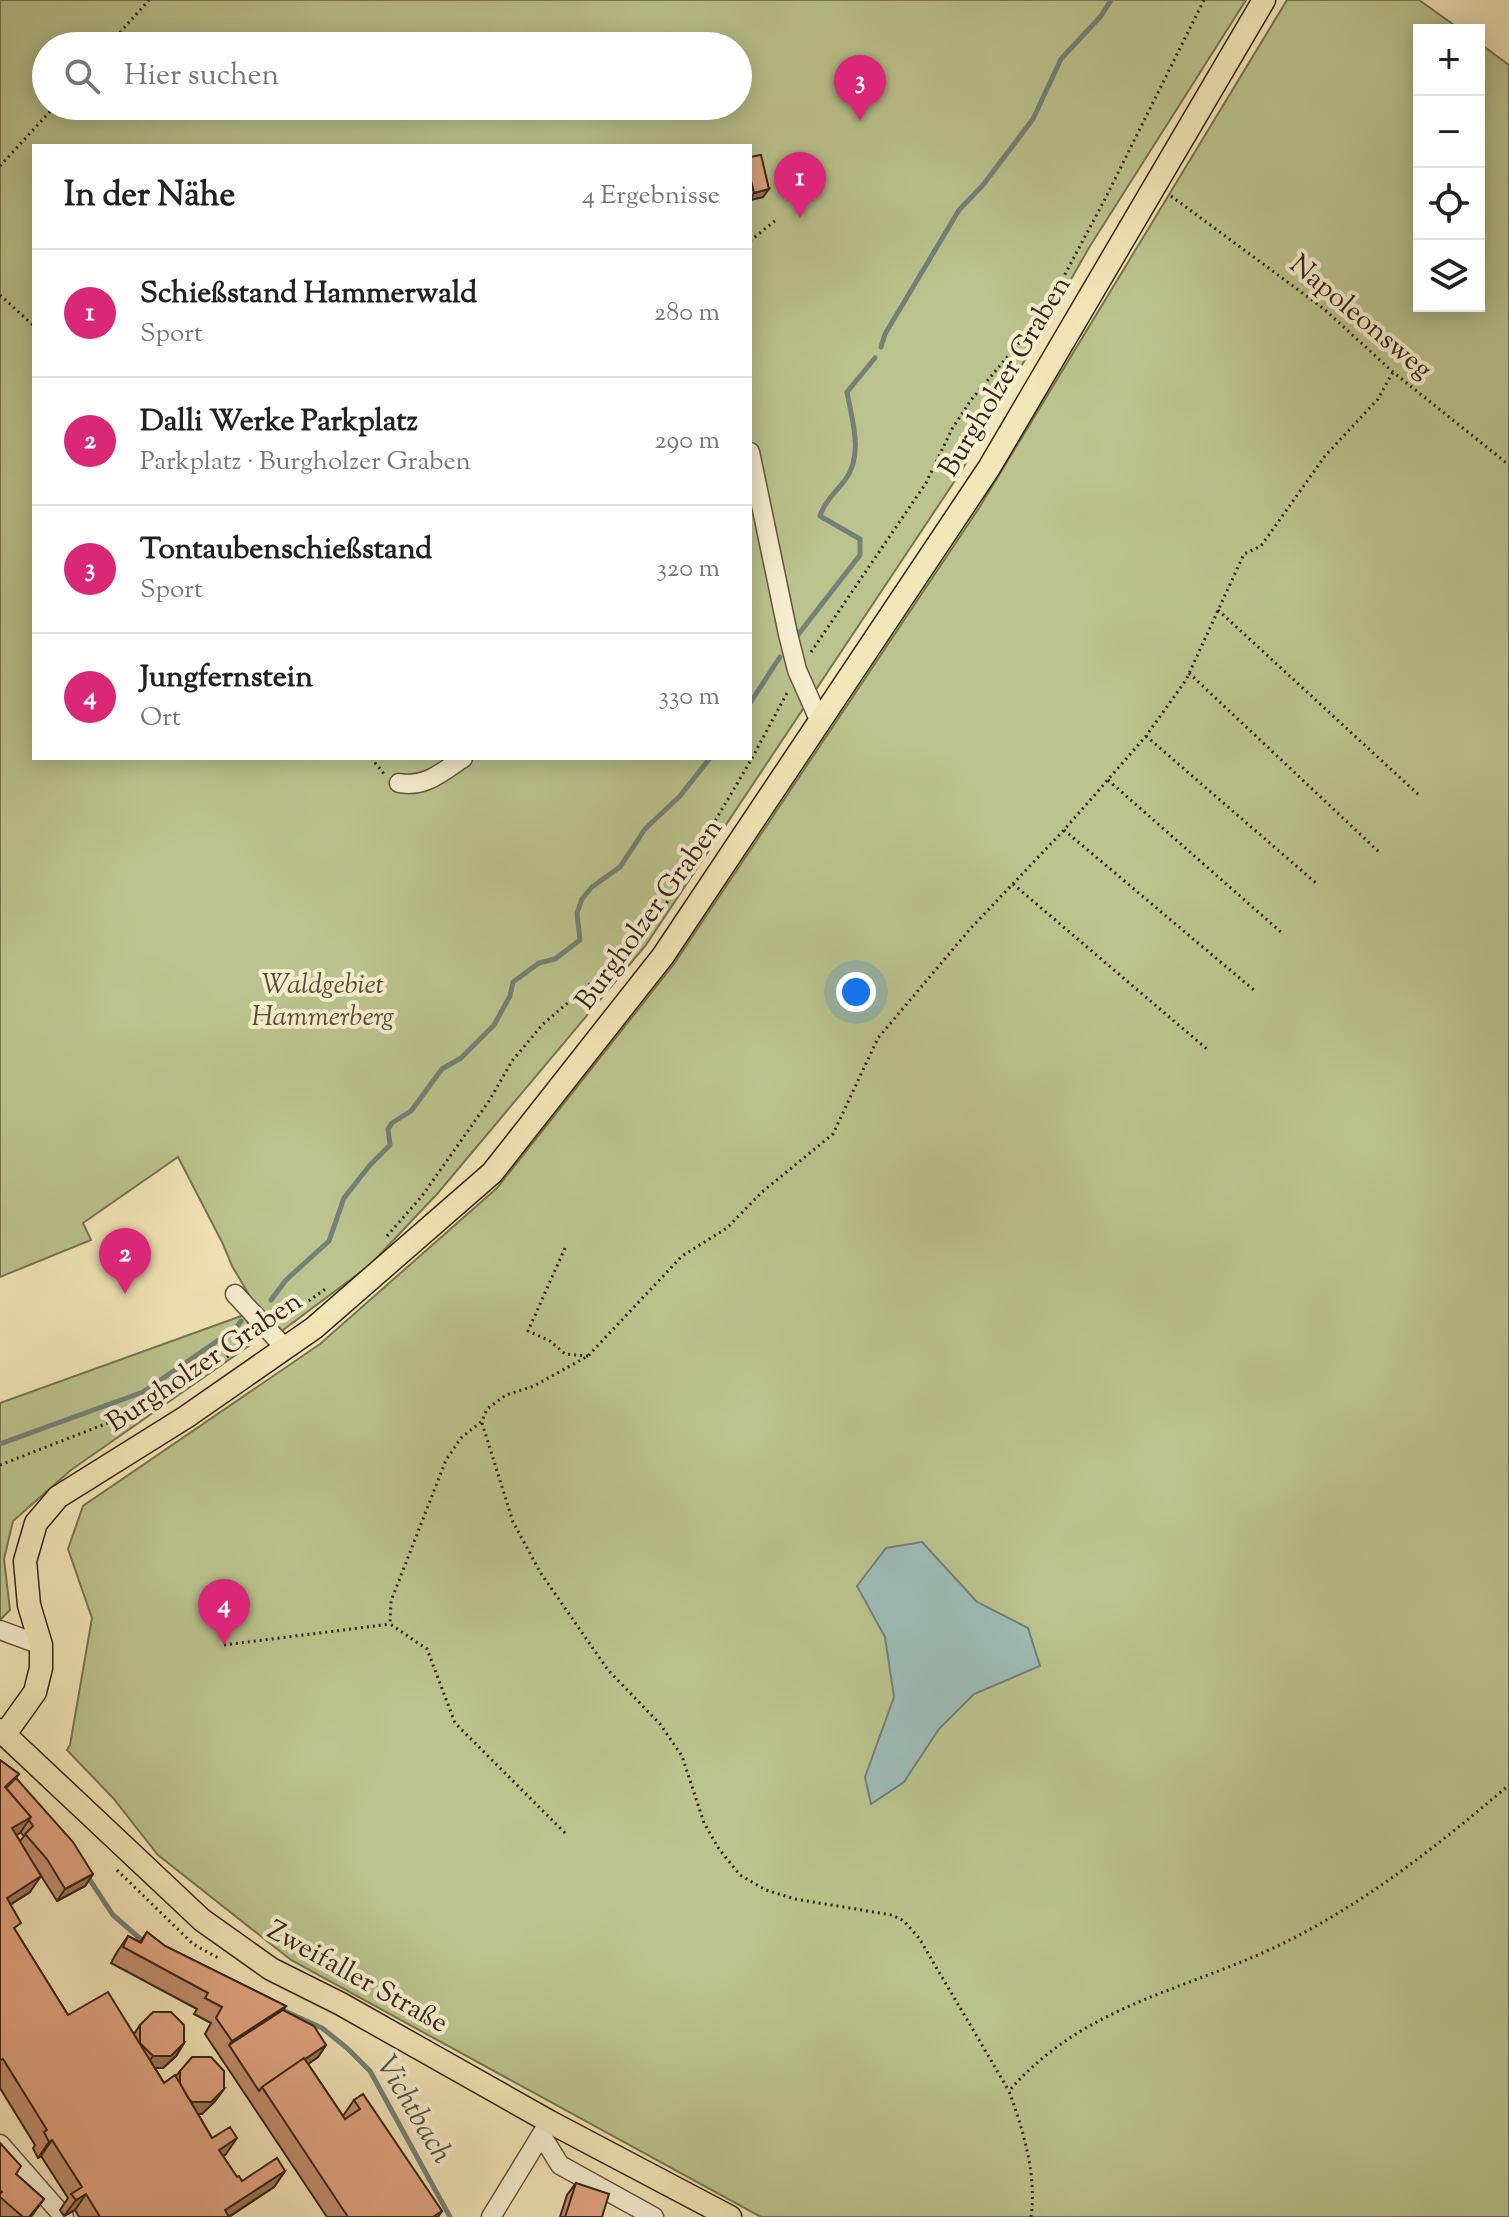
<!DOCTYPE html>
<html lang="de">
<head>
<meta charset="utf-8">
<style>
  :root { --surface:#fff; --page:#f2f2f2; --text:#222; --muted:#767676; --line:#e0e0e0; --accent:#db2777 }
  body { margin:0; font-family:"Sorts Mill Goudy",serif; background:var(--page); color:var(--text) }
  .controls { position:absolute; right:24px; top:24px; display:grid; overflow:hidden; border-radius:0px; box-shadow:0 4px 20px #0003 }
  .controls button { width:72px; height:72px; display:grid; place-items:center; padding:0; border:0; border-bottom:2px solid var(--line); background:var(--surface); color:var(--text); font:40px sans-serif }
  .you { position:absolute; left:856px; top:992px; width:28px; height:28px; margin:-20px; border:6px solid #fff; border-radius:50%; background:#1a73e8; box-shadow:0 0 0 12px #1a73e833 }
  .badge { display:grid; place-items:center; width:52px; height:52px; border-radius:50%; background:var(--accent); color:#fff; font-size:26px; font-weight:700 }
  .pin { position:absolute; translate:-50% -66px; filter:drop-shadow(0 2px 4px #0008) }
  .pin::after { content:''; position:absolute; top:42px; width:28px; height:24px; background:inherit; clip-path:polygon(0 0,100% 0,50% 100%) }
  .list { margin:0; padding:0; list-style:none }
  h2 { display:flex; justify-content:space-between; align-items:center; height:104px; margin:0; padding:0 32px; font-size:34px }
  h2 small { font-size:26px; font-weight:400; color:var(--muted) }
  .list li { display:grid; grid-template-columns:52px 1fr auto; gap:24px; align-items:center; box-sizing:border-box; height:128px; padding:0 32px; border-top:2px solid var(--line) }
  .list b { display:block; font-size:30px; white-space:nowrap }
  .list p { margin:0; font-size:26px; white-space:nowrap; color:var(--muted) }
  .list em { font-size:26px; font-style:normal; color:var(--muted) }
  .icon { flex:none; width:44px; height:44px; fill:none; stroke:currentColor; stroke-width:2; stroke-linecap:round; stroke-linejoin:round }
  .map { position:relative; flex:none; width:1509px; height:2217px; overflow:hidden }
  .search { position:absolute; background:var(--surface); box-shadow:0 4px 20px #0003; left:32px; top:32px; width:720px; height:88px; display:flex; align-items:center; gap:20px; box-sizing:border-box; padding:0 28px; border-radius:44px; color:var(--muted); font-size:30px }
  .panel { position:absolute; background:var(--surface); box-shadow:0 4px 20px #0003; left:32px; top:144px; width:720px; height:616px; border-radius:0px }
  .map>svg:first-child { display:block }
  .green { fill:#bbc48e; stroke:#797453; stroke-width:2; fill-rule:evenodd }
  .water { fill:#9ebdb8; stroke:#758078; stroke-width:2 }
  .lines { fill:none; stroke-linecap:round; stroke-linejoin:round }
  .stream { stroke:#758078; stroke-width:5 }
  .minor-casing { stroke:#665540; stroke-width:21 }
  .major-casing { stroke:#372518; stroke-width:25 }
  .path { stroke:#372518; stroke-width:3; stroke-dasharray:2 4; stroke-linecap:butt }
  .minor { stroke:#f7efd1; stroke-width:18 }
  .major { stroke:#f3e6b8; stroke-width:22 }
  .wall { fill:#c38e70; stroke:#372518; stroke-width:2; fill-rule:evenodd }
  .shaded-wall { fill:#9f745b; stroke:#372518; stroke-width:2 }
  .building { fill:#e3a582; stroke:#372518; stroke-width:2 }
  .labels { text-anchor:middle; dominant-baseline:central; stroke-width:8; stroke-linejoin:round; paint-order:stroke }
  .street-label { font-size:28px; fill:#372518; stroke:#f7efd1 }
  .park-label { font-size:28px; font-style:italic; fill:#584d36; stroke:#f7efd1 }
  .water-label { font-size:30px; font-style:italic; fill:#565348; stroke:#f7efd1 }
</style>
</head>
<body>
<div class="map">
<svg width="1509" height="2217" viewBox="0 0 1509 2217">
  <rect width="100%" height="100%" fill="#f3e6b8"/>
  <filter id="stains"><feTurbulence type="fractalNoise" baseFrequency=".0025" numOctaves="4"/><feColorMatrix values="0 0 0 0 .2 0 0 0 0 .09 0 0 0 0 .02 0 0 0 .5 -.17"/></filter>
  <radialGradient id="worn" r=".72"><stop offset=".6" stop-color="#630" stop-opacity="0"/><stop offset="1" stop-color="#630" stop-opacity=".3"/></radialGradient>
  <path class="green" d="M0,0H1246L1090,246L962,470L646,945L438,1193L370,1265L279,1333L265,1312L258,1310L232,1266L223,1244L178,1157L83,1223L91,1240L0,1277ZM46,46H738V106H46ZM34,146H750V758H34Z
    M1287,0H1419L1461,30H1419V306H1479V43L1509,65V2217H761L291,1960L158,1855L113,1798L67,1750L70,1745L92,1618L68,1549L83,1506L320,1344L497,1188L674,964L979,508Z
    M247,1314L250,1345L71,1470L13,1521L4,1559L10,1610L0,1620V1403Z"/>
  <path class="water" d="M922,1542L977,1602L1028,1628L1040,1666L974,1694L939,1729L904,1782L871,1804L865,1777L894,1697L885,1637L857,1586L886,1548Z"/>
  <g class="lines">
    <path class="stream" d="M881,347L885,334L959,210L983,185L1033,119L1061,59L1101,16L1111,0
      M797,636L860,555V539L820,516C825,501 836,492 845,480C864,455 852,420 847,392L875,358
      M750,703L780,657
      M271,1300L286,1280L329,1241L344,1198L370,1165L390,1145L388,1129L392,1123L411,1111L442,1069L461,1058L494,1025L510,996L513,982L539,963L555,959L580,940L577,913L582,899L592,887L620,867L645,829L680,796L710,758
      M0,1444L143,1392L236,1328L241,1321
      M86,1874L113,1915L144,1942
      M278,2008L322,2028L347,2048L370,2071L450,2217"/>
    <defs>
      <path id="minor" d="M750,452L788,634L797,670L820,722
        M399,783C425,788 442,772 463,758
        M235,1294L285,1348
        M0,1630L41,1645
        M542,2136L560,2165L654,2217
        M0,2144L64,2217
        M491,2217L546,2127"/>
      <path id="major" d="M0,1730L202,1920L271,1969L341,2004L550,2122L730,2217
        M5,1734L35,1692L41,1668V1645L29,1605L25,1561L36,1523L58,1497L186,1417L314,1328L492,1173L663,956L989,468L1264,0"/>
    </defs>
    <use href="#minor" class="minor-casing"/>
    <use href="#major" class="major-casing"/>
    <path class="path" d="M108,46L149,0
      M0,166L55,106
      M1171,196L1324,309L1393,372L1509,465
      M750,241L776,220
      M0,295L34,326
      M1218,610L1420,796
      M811,652L926,483L952,429L971,400L1035,324L1063,278L1105,199L1204,0
      M1189,673L1379,852
      M1146,736L1316,883
      M371,758L385,775
      M1108,780L1282,933
      M1064,830L1255,991
      M1013,884L1208,1050
      M387,1236L422,1196L489,1101L512,1061L543,1024L638,943L653,926L751,760L787,693
      M565,1248L528,1331L550,1341L565,1354L588,1356
      M284,1318L327,1288
      M482,1423L513,1522L540,1572L608,1670L660,1724L682,1756L704,1823L719,1849L740,1875L766,1890L795,1899L892,1915L904,1921L919,1938L1009,2091
      M0,1465L123,1417L165,1396L252,1341
      M224,1645L390,1624
      M565,1833L455,1723L427,1649L390,1624L391,1601L446,1460L461,1438L482,1421L487,1409L506,1395L534,1386L588,1356L682,1256L727,1228L762,1192L833,1134L878,1038L971,928L1064,830L1146,736L1186,680L1244,554L1261,546L1325,456L1378,399L1393,372
      M117,1870L193,1944L220,1959
      M1031,2217C1037,2175 1023,2130 1009,2091C1081,2008 1175,1993 1269,1950C1358,1909 1435,1848 1509,1785"/>
    <use href="#minor" class="minor"/>
    <use href="#major" class="major"/>
  </g>
  <path class="wall" d="M750,157L763,197L750,200Z
    M0,1760L19,1774L16,1778L93,1874L85,1886L57,1901L38,1871L30,1892L10,1905L15,1930L68,2015L134,2034L140,2025L184,2043L176,2056L163,2068H155L164,2083L176,2076L180,2071L224,2089L215,2101L202,2114H198L212,2138L226,2154L223,2156L237,2177L242,2181L285,2171L274,2187L229,2217H79L75,2210L64,2216L60,2210L68,2198L41,2156L38,2158L33,2148L35,2145L0,2088ZM20,1832L24,1836L20,1841L16,1835Z
    M147,1932L165,1946L286,2006L283,2010L326,2045L318,2057L308,2064L343,2116L354,2100L442,2211L438,2217H327L205,2034L211,2023L194,2014L197,2009L111,1963L117,1952L128,1936L140,1942Z
    M0,2143L16,2174L44,2199L31,2217H0Z
    M576,2183L602,2217H560L567,2195Z"/>
  <path class="shaded-wall" d="M769,189L763,197L750,200L754,193Z
    M31,1817L20,1833L1,1844L12,1828Z
    M93,1874L85,1886L57,1901L65,1889Z
    M41,1876L30,1892L0,1911L7,1898Z
    M286,2006L274,2022L229,2045L232,2041Z
    M184,2043L176,2056L163,2068H144L153,2056Z
    M326,2045L318,2057L266,2093L263,2088Z
    M224,2089L215,2101L202,2114H184L192,2102Z
    M237,2138L226,2154L208,2166L219,2150Z
    M52,2140L41,2156L38,2158L49,2142Z
    M285,2171L274,2187L228,2217L225,2210Z
    M86,2194L75,2210L64,2216L76,2200Z"/>
  <path class="building" d="M761,155L769,189L754,193L750,176V157Z
    M0,1760L19,1774L5,1787L31,1817L12,1828L41,1876L7,1898L21,1923L14,1928L68,2015L108,1992L164,2083L175,2075L212,2138L230,2127L237,2138L219,2150L237,2177L239,2176L242,2181L277,2158L285,2171L225,2210L229,2217H100L86,2194L76,2200L71,2194L82,2187L52,2140L49,2142L44,2132L47,2130L3,2059L0,2060Z
    M16,1778L73,1842L93,1874L65,1889L47,1859L25,1834L33,1826L29,1820L31,1817L6,1788Z
    M147,1932L165,1946L286,2006L232,2041L216,2018L222,2007L205,1998L208,1993L123,1947L128,1936L141,1943Z
    M283,2010L314,2026L326,2045L305,2059L304,2058L262,2087L259,2091L229,2045Z
    M153,2012H171L184,2025V2043L171,2056H153L140,2043V2025Z
    M192,2057H211L224,2071V2089L211,2102H192L188,2098L180,2083V2071Z
    M304,2058L345,2119L360,2109L354,2100L363,2094L442,2211L433,2217H348L262,2087Z
    M0,2143L21,2166L16,2174L44,2199L29,2217H23L0,2197V2194L2,2192L0,2190Z
    M576,2183L609,2194L602,2217H565Z"/>
  <g class="labels">
    <g class="street-label">
      <text transform="translate(1360 318) rotate(40)">Napoleonsweg</text>
      <text transform="translate(1006 377) rotate(-59)">Burgholzer Graben</text>
      <text transform="translate(650 915) rotate(-54)">Burgholzer Graben</text>
      <text transform="translate(205 1363) rotate(-34)">Burgholzer Graben</text>
      <text transform="translate(357 1978) rotate(29)">Zweifaller Straße</text>
    </g>
    <g class="park-label">
      <text x="323" y="986">Waldgebiet<tspan x="323" dy="32">Hammerberg</tspan></text>
    </g>
    <g class="water-label">
      <text transform="translate(413 2110) rotate(59)">Vichtbach</text>
    </g>
  </g>
  <rect width="100%" height="100%" filter="url(#stains)"/>
  <rect width="100%" height="100%" fill="url(#worn)"/>
</svg>
<div class="controls">
<button>+</button>
<button>−</button>
<button><svg class="icon" aria-label="locate" viewBox="0 0 24 24"><circle cx="12" cy="12" r="6"/><path d="M12 2v4M12 18v4M2 12h4M18 12h4"/></svg></button>
<button><svg class="icon" aria-label="layers" viewBox="0 0 24 24"><path d="M12 4l9 5-9 5-9-5zM3 14l9 5 9-5"/></svg></button>
</div>
<div class="you"></div>
<div class="pin badge" style="left:800px;top:218px">1</div>
<div class="pin badge" style="left:125px;top:1294px">2</div>
<div class="pin badge" style="left:860px;top:121px">3</div>
<div class="pin badge" style="left:224px;top:1645px">4</div>
<div class="search"><svg class="icon" aria-label="search" viewBox="0 0 24 24"><circle cx="10" cy="10" r="6"/><path d="M15 15l6 6"/></svg>Hier suchen</div>
<section class="panel">
<h2>In der Nähe<small>4 Ergebnisse</small></h2>
<ul class="list">
<li><span class="badge">1</span><div><b>Schießstand Hammerwald</b><p>Sport</p></div><em>280 m</em></li>
<li><span class="badge">2</span><div><b>Dalli Werke Parkplatz</b><p>Parkplatz · Burgholzer Graben</p></div><em>290 m</em></li>
<li><span class="badge">3</span><div><b>Tontaubenschießstand</b><p>Sport</p></div><em>320 m</em></li>
<li><span class="badge">4</span><div><b>Jungfernstein</b><p>Ort</p></div><em>330 m</em></li>
</ul>
</section>
</div>
</body>
</html>
